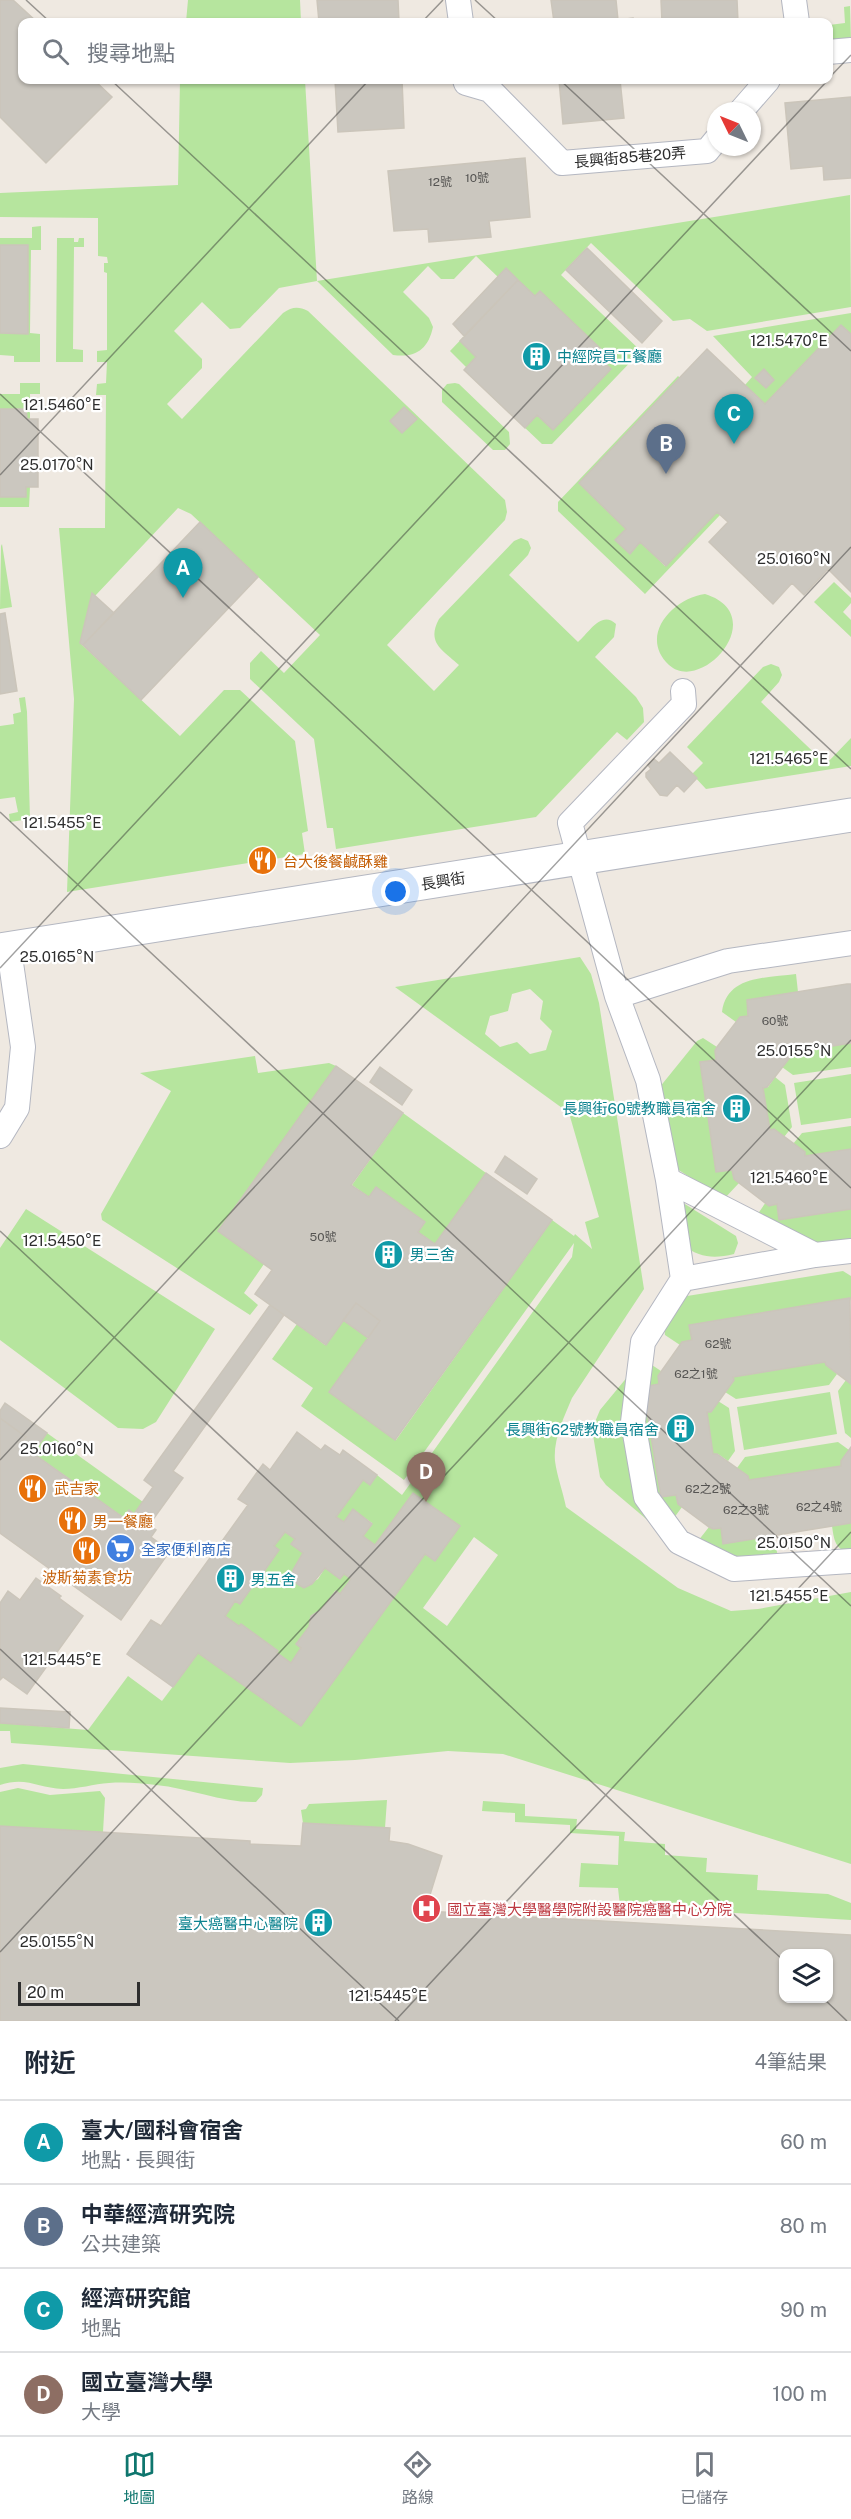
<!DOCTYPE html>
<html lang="zh-TW">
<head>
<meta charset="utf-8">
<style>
  :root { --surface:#fff; --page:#f2f2f3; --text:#1f2937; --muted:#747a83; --line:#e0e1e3; --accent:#0f766e }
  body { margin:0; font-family:"Public Sans","Noto Sans TC",sans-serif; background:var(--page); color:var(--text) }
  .controls { position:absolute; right:18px; bottom:18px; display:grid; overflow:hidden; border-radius:12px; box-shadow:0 2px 4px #0004 }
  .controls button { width:54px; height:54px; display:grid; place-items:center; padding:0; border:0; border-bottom:2px solid var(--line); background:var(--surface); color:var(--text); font:30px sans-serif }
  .compass { position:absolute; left:707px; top:102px; width:54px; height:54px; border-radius:50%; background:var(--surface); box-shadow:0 2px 4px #0004; rotate:313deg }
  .scale { position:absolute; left:18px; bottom:15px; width:122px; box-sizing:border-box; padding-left:6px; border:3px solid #2e2e2e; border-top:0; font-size:16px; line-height:21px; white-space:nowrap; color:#2e2e2e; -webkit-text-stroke:4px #fff; paint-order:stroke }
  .you { position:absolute; left:396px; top:892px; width:21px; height:21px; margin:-15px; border:4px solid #fff; border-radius:50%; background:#1a73e8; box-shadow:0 0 0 9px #1a73e833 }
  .badge { display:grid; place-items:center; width:39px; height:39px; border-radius:50%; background:var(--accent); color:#fff; font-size:20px; font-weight:700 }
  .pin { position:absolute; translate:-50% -50px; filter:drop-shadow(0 2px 3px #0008) }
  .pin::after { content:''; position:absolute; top:32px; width:21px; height:18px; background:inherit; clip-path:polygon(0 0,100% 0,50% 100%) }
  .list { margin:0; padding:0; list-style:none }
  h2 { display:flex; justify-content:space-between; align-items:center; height:78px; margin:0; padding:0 24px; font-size:26px }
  h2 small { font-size:20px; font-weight:400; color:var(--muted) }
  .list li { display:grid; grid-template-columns:39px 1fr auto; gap:18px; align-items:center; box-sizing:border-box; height:84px; padding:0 24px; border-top:2px solid var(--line) }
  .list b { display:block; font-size:22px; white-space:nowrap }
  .list p { margin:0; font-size:20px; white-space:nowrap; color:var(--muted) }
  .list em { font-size:20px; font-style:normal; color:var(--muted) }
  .icon { flex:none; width:33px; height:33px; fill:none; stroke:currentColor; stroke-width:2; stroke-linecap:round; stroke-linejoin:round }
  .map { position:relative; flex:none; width:851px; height:2021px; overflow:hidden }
  .search { position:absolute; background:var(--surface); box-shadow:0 2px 4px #0004; left:18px; right:18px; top:18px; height:66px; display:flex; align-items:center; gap:15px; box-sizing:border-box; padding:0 21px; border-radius:12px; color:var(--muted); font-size:22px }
  .sheet { height:414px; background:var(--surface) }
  nav { display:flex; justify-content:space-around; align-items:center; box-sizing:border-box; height:84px; border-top:2px solid var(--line); background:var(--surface); font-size:16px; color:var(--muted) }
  nav a { display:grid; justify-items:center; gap:3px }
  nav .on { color:var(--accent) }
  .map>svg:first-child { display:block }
  .green { fill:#b6e59e; fill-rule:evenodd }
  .building { fill:#cbc7bf; stroke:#cbc5ba; stroke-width:1.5; fill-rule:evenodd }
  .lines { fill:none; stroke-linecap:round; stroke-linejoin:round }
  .lane-casing { stroke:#b4b7c1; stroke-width:26 }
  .street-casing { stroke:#b4b7c1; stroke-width:35 }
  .lane { stroke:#fff; stroke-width:24 }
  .street { stroke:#fff; stroke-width:33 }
  .ticks { fill:none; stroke:#2e2e2e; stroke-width:1.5; stroke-opacity:0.45 }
  .labels { text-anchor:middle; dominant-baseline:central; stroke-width:4.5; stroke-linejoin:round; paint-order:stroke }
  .number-label { font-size:12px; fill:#555452 }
  .street-label { font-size:15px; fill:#2e2e2e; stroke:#fff }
  .culture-label { font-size:15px; fill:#0d838f; stroke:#fff; text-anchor:start }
  .food-label { font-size:15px; fill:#c56008; stroke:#fff; text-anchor:start }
  .shop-label { font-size:15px; fill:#366cbe; stroke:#fff; text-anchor:start }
  .health-label { font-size:15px; fill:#be3a42; stroke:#fff; text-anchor:start }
  .ticks-label { font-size:15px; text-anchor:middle; fill:#2e2e2e; stroke:#fff; stroke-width:4.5; stroke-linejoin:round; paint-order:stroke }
</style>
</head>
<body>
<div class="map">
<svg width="851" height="2021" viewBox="0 0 851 2021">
  <rect width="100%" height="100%" fill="#efe9e1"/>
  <path class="green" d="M188,0H300L301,22H186Z
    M850,6L851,42L829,43V25L845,23L844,7Z
    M180,80H305L317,281L850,195L851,307L707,331L690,319L673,321L591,243L561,275L641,351L552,444H542L464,370L466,367L450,351L518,280L506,269L498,277L476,256L454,279H441L428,266L403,292L429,318L433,327C428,350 415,358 393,355L317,281L279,288L240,328L230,329L202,302L174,331L202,359V368L167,404L182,419L283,313C292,307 298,306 308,311L505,500L507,512L505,520L387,645L434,691L459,665C443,650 426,643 439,619L514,541L521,538L528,541L531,548L528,555L509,575L578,642C589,633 601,610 616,624L614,637L595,657L636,697L643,708L644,722L627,740L617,732L536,817L336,849L333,828H327L314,739L250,679V663L261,651L284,673L320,635L191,514L178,508L95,596L92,594L80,643L180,736L224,690H240L295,741L308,831L302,833L305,854L67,892L74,699L59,528H105L106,395H96L97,384L106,383L107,362H97V351L107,350V273L104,272V263H108L107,257L98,256V218L0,217V193L178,185Z
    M41,226V250H31L30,333L40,334V362H14V356L0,355V333H28V246L0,245V238H32V227Z
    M57,238H74V242H78L79,238H84V247H74L73,349L83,350V362H56Z
    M851,313V334L841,325L765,404L745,385L752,377L713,336Z
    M678,376L680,378L580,483L665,566L717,512L720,515L645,594L558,511V502Z
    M20,383H40V394H30V419H27L26,409H0V394H20Z
    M455,383L459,384L509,432L510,444L505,450H493L442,402V390L447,384Z
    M26,487H30L29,507H0V497Z
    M2,544L12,607L0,609L1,546Z
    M834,582L851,598V603L843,612L851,620V637L814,602Z
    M705,594C772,615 702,695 669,665C638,636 673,598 705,594Z
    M771,664L779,667L782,675L779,682L761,702L826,764L851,738V766L706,789L692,774L703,763L687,747L763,667Z
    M25,697L27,712L30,819L10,822L9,814L18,812L15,797L0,799V726L14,724L13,714L21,712L19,698Z
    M580,957L591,974L599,1003L644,1289L572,1398C564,1417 553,1440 555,1461C557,1476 563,1492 566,1507L678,1588L731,1611L758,1609L851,1592V1864L503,1754L448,1751L355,1760L290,1763L11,1743L10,1731H0V1723L88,1730L128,1676L162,1701L198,1653L301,1726L425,1554L435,1561L413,1494L375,1545L363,1536L372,1523L353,1510L344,1522L336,1517L363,1480L370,1484L377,1475L402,1495L572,1257L574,1243L404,1480L301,1406L313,1388L272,1359L297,1324L325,1345L343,1320L368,1338L330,1392L396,1440L552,1220L574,1236L575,1234L592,1249L585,1222L599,1217L569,1113L395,987ZM530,989L543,1001L540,1019L552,1031L546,1050L530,1054L517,1042L500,1047L485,1034L490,1016L508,1011L512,994ZM474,1537L498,1555L447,1626L423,1608Z
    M796,974L798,992L747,1000L748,1016L740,1017L736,1022L722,1012C727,975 767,978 796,974Z
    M703,1038L717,1047L715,1051L716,1060L700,1062L716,1172L732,1170L734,1179L739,1183L724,1199L663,1160L659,1088L697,1041Z
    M851,1043V1067L793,1075L782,1067L790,1053Z
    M255,1056L258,1073L329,1063L336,1066L218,1231L264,1264L244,1293L258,1305L250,1315L102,1220L101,1214L171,1091L140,1073Z
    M851,1074V1118L801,1125L794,1083Z
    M775,1077L785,1085L792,1127L784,1137L770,1130L763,1088L768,1087Z
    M403,1113L486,1173L435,1244L418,1232L425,1222L376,1187L369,1197L352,1185Z
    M851,1126V1149L805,1156L793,1144L802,1133Z
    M680,1201L736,1236L738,1243L734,1254C714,1259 700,1258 683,1245Z
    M766,1202L769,1206L777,1204L779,1220L851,1209V1239L809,1245L755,1218Z
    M26,1209L215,1329L156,1422L143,1429L118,1428L0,1340V1248Z
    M843,1271L851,1276V1302L850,1298L690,1325L692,1340L683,1342L680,1345L665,1335L664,1326L681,1300L687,1296Z
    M646,1361L661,1371L658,1376L659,1384L643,1387L661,1497L676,1495L678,1504L682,1507L671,1522L658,1529L606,1485L600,1477L592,1429L600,1410L633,1370Z
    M825,1362L837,1374L829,1385L736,1399L725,1392L733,1377Z
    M846,1380L851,1384V1438L845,1433L838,1391Z
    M830,1392L837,1434L744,1450L737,1407Z
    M718,1401L729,1408L735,1451L728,1461L718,1454H713L707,1412H711Z
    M47,1433L143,1502L134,1514L124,1518L33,1453Z
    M838,1442L849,1450L841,1461V1466L749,1480L748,1476L737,1468L745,1457Z
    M851,1523V1553C835,1550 834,1540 832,1526Z
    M709,1527L713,1529L721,1528L723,1544L774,1535L778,1558L758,1568L698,1541Z
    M285,1532L295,1539L291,1544L303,1553L293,1570L292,1578L304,1587L318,1579L325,1568L340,1579L344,1574L351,1579L340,1594L335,1591L321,1610L311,1616L309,1627L297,1644L301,1648L291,1663L276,1652L277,1650L241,1624L239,1626L225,1616L235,1601L240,1604L252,1587H258L264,1582L265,1570L274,1546Z
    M23,1764L263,1788L262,1795L256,1802C223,1803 189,1788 156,1785C141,1783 124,1782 109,1783C94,1784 78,1789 63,1789C38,1788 26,1776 0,1785V1768Z
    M18,1788L50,1795L100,1791L105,1798L103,1832L0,1895V1792Z
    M387,1800L385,1828L303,1823L301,1810L306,1809L309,1804Z
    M483,1801L525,1804V1816L577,1819L576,1829L625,1832L624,1841L665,1844V1855L707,1858L706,1872L758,1875L757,1890L828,1894L851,1903V1920L620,1906L618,1888L579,1887L581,1863L618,1865L619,1836L570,1833V1825L515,1822V1813L482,1811Z"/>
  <path class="building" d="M0,0H13L37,22H22V80H94L112,97L46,163L0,117Z
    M317,0H398L399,22H319Z
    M551,0H616L618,20L633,18V22H554Z
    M661,0H737L738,22H662Z
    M335,80H402L404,128L338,132Z
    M559,80H620L624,118L563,124Z
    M851,97V178L824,180L823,166L791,169L785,103Z
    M525,158L530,217L489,221L491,237L429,242L428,229L394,231L388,171Z
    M0,245H28V334L0,333Z
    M587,248L662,321L642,343L566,270Z
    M506,268L518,280L464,336L453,324Z
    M518,280L535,296L540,291L601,349L596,355L611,369L553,430L537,415L525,428L464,370L476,357L460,341Z
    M841,325L851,334V592L828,569L804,595L792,583L773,604L709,542L728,522L717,512L666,566L640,542L630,554L615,540L626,529L579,483L707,349L765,404Z
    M764,369L774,380L766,388L755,378Z
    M404,407L417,419L402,433L390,421Z
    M0,409H26L27,419H38V487H26V497H0Z
    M200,522L258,577L141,700L83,645Z
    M92,593L114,613L83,645L80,643Z
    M5,613L17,691L0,694V614Z
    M670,752L697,778L684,792L677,785L667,796L660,795L646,777V773L651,769L648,765L654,759L659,763Z
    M847,984H851V1043L790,1053L791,1056L767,1087L763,1088L770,1130L774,1129L805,1152V1156L851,1149V1209L779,1220L777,1204L769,1206L734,1179L732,1170L716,1172L700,1062L716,1060L715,1051L717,1047L740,1017L748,1016L747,1000Z
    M336,1066L403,1113L351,1185L369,1197L376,1187L425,1222L418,1232L435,1244L486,1173L552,1220L395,1440L329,1392L380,1321L356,1303L326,1345L255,1294L272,1270L218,1231Z
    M380,1067L412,1090L402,1105L370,1082Z
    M505,1156L537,1179L527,1194L495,1172Z
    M850,1298L851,1384L826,1365L825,1362L733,1377L734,1380L711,1412H707L713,1454H717L748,1476L749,1480L841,1466V1461L851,1447V1523L723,1544L721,1528L713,1529L709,1527L678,1504L676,1495L661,1497L643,1387L659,1384L658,1376L682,1342L692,1340L689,1325Z
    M356,1303L380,1321L368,1338L343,1320Z
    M270,1305L284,1315L173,1471L183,1478L149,1525L134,1514L153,1487L144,1480Z
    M5,1403L47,1433L33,1453L20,1444L26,1437L0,1418V1411Z
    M0,1418L26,1437L20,1444L124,1518L129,1510L156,1530L151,1537L170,1551L121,1620L0,1533Z
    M297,1432L321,1450L325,1445L340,1455L343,1450L377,1475L370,1485L363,1480L336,1517L344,1522L353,1509L372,1524L363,1536L375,1545L413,1493L460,1526L435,1561L425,1554L301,1726L198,1653L173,1687L127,1654L151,1620L161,1626L248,1505L238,1499L263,1464L270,1470ZM285,1532L295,1539L291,1544L303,1553L293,1570L292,1578L297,1584L304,1588L312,1584L325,1568L340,1579L344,1574L351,1579L340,1594L336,1591L321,1610L311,1616L309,1627L296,1644L301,1648L291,1663L276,1652L278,1651L241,1624L239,1626L225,1616L235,1601L240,1604L252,1587H258L264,1582L265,1570L279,1550L274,1546Z
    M36,1578L61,1596L59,1598L83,1616L27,1694L3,1677L0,1680V1603L8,1591L20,1600Z
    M0,1708L70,1712L69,1728L0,1723Z
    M303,1823L390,1828L389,1841L408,1844L442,1856L425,1911L851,1935V2021H0V1826L250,1841V1844L301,1846ZM784,1954H828V1998H784Z"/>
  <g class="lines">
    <defs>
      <path id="lane" d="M458,0L461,22
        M794,0L797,22
        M828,52L851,50
        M465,80L466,83L490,90L562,163L707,151L716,140
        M741,111L768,80
        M683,691L684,704L570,823L617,996L648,1080L668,1180L683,1279L643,1342L633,1422L646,1497L679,1542L734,1569L851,1561
        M617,996L728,961L851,943
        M0,1136L17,1108L23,1047L9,949
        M668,1180L815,1255
        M683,1279L815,1255L851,1251"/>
      <path id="street" d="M0,950L851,815"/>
    </defs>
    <use href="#lane" class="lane-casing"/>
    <use href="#street" class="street-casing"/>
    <use href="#lane" class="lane"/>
    <use href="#street" class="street"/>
  </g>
  <path class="ticks" d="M26,0L50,22M475,0L499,22M422,22L443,0M828,79L851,55M111,80L851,769M560,80L851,351M0,394L851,1188M0,475L369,80M0,812L851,1606M0,968L828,80M0,1231L784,1961M0,1460L851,547M0,1649L399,2021M0,1952L851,1040M823,1998L847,2021M395,2021L851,1532"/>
  <defs>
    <symbol id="building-disc" viewBox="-11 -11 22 22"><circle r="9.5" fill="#0f9aa8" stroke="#fff"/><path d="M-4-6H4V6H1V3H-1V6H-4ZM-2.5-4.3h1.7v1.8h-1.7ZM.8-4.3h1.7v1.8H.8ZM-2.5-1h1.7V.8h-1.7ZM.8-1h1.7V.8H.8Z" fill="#fff"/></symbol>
    <symbol id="restaurant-disc" viewBox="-11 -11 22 22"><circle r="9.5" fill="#e8710a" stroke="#fff"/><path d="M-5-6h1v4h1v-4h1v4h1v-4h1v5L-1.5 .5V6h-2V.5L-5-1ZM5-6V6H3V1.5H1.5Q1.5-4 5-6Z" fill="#fff"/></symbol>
    <symbol id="supermarket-disc" viewBox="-11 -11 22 22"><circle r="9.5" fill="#3f7fe0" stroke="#fff"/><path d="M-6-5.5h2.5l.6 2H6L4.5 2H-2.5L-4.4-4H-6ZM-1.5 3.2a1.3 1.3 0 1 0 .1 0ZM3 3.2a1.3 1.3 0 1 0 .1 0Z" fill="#fff"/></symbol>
    <symbol id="hospital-disc" viewBox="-11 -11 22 22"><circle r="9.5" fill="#e0444e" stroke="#fff"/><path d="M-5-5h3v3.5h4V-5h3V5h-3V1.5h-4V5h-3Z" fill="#fff"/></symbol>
  </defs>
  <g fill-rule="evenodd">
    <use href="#building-disc" x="520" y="340" width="33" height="33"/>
    <use href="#restaurant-disc" x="246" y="844" width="33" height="33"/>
    <use href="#building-disc" x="720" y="1092" width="33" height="33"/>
    <use href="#building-disc" x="372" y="1238" width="33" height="33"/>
    <use href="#building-disc" x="664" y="1412" width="33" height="33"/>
    <use href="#restaurant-disc" x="16" y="1472" width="33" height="33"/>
    <use href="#restaurant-disc" x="56" y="1504" width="33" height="33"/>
    <use href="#supermarket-disc" x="104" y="1532" width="33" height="33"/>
    <use href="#restaurant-disc" x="70" y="1534" width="33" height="33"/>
    <use href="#building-disc" x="214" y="1562" width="33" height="33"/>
    <use href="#hospital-disc" x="410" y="1892" width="33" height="33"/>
    <use href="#building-disc" x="302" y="1906" width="33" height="33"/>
  </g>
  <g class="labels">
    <g class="number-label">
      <text x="477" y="178">10號</text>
      <text x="440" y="182">12號</text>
      <text x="775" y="1021">60號</text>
      <text x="323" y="1237">50號</text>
      <text x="718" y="1344">62號</text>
      <text x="696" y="1374">62之1號</text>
      <text x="708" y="1489">62之2號</text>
      <text x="819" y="1507">62之4號</text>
      <text x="746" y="1510">62之3號</text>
    </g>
    <g class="street-label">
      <text transform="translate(630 157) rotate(-5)">長興街85巷20弄</text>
      <text transform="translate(443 881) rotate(-9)">長興街</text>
    </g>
    <g class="culture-label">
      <text x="557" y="356">中經院員工餐廳</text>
      <text x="716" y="1108" text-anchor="end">長興街60號教職員宿舍</text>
      <text x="410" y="1254">男三舍</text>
      <text x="659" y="1429" text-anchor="end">長興街62號教職員宿舍</text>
      <text x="251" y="1579">男五舍</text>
      <text x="298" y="1923" text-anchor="end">臺大癌醫中心醫院</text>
    </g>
    <g class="food-label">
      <text x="283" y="861">台大後餐鹹酥雞</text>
      <text x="54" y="1488">武吉家</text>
      <text x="93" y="1521">男一餐廳</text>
      <text x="87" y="1577" text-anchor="middle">波斯菊素食坊</text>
    </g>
    <g class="shop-label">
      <text x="141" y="1549">全家便利商店</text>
    </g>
    <g class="health-label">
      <text x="447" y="1909">國立臺灣大學醫學院附設醫院癌醫中心分院</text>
    </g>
  </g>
  <g class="ticks-label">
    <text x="789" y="346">121.5470°E</text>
    <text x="62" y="410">121.5460°E</text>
    <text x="57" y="470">25.0170°N</text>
    <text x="794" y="564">25.0160°N</text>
    <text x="789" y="764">121.5465°E</text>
    <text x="62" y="828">121.5455°E</text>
    <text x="57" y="962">25.0165°N</text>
    <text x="794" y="1056">25.0155°N</text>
    <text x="789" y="1183">121.5460°E</text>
    <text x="62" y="1246">121.5450°E</text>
    <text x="57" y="1454">25.0160°N</text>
    <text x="794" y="1548">25.0150°N</text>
    <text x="789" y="1601">121.5455°E</text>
    <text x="62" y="1665">121.5445°E</text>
    <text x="57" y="1947">25.0155°N</text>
    <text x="388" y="2001">121.5445°E</text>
  </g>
</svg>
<div class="controls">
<button><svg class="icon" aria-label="layers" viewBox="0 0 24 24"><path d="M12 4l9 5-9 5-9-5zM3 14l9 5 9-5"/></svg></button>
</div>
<svg class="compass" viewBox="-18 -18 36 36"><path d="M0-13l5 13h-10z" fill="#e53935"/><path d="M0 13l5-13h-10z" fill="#747a83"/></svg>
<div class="scale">20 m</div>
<div class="you"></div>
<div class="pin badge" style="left:183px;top:598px;background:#0f9aa8">A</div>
<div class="pin badge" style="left:666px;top:474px;background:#5c6f8a">B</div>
<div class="pin badge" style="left:734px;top:444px;background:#0f9aa8">C</div>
<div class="pin badge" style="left:426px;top:1502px;background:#8d6e63">D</div>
<div class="search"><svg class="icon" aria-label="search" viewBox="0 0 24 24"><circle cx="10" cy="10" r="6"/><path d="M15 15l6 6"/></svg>搜尋地點</div>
</div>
<section class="sheet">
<h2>附近<small>4筆結果</small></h2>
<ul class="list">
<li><span class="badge" style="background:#0f9aa8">A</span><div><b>臺大/國科會宿舍</b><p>地點 · 長興街</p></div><em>60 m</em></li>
<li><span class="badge" style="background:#5c6f8a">B</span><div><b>中華經濟研究院</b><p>公共建築</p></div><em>80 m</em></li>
<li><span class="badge" style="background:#0f9aa8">C</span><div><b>經濟研究館</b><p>地點</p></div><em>90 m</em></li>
<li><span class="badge" style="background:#8d6e63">D</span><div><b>國立臺灣大學</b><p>大學</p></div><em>100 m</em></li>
</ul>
</section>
<nav>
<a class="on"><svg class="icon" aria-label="map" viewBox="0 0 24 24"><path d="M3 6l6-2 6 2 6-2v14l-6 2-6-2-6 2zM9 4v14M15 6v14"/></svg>地圖</a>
<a><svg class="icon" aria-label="directions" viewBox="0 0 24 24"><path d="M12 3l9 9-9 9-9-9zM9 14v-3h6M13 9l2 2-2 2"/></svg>路線</a>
<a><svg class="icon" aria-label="saved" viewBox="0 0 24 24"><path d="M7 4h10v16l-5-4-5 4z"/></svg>已儲存</a>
</nav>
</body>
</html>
